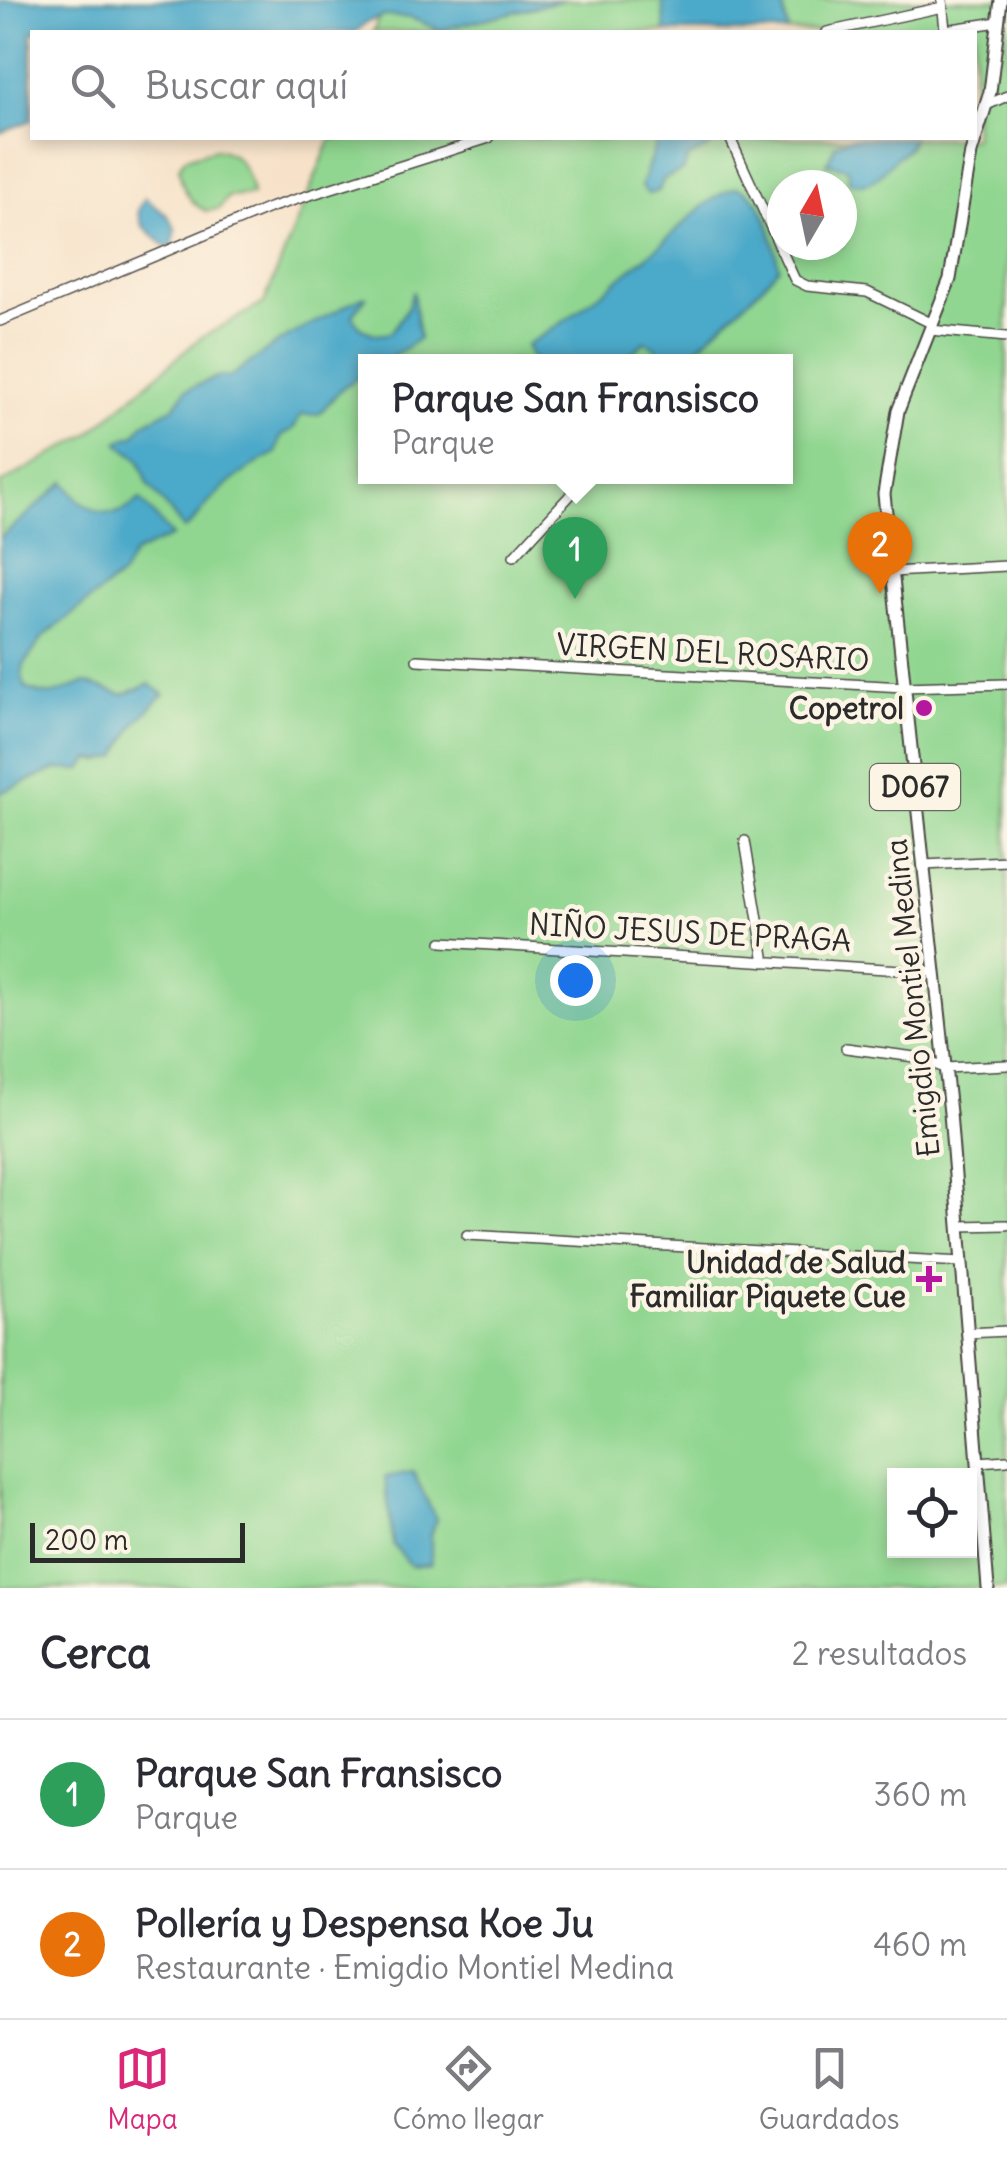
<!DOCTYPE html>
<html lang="es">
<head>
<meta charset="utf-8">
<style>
  :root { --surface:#fff; --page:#f7f7f7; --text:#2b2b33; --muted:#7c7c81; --line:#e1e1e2; --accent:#db2777 }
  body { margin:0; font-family:Delius,sans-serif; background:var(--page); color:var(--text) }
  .controls { position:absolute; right:30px; bottom:30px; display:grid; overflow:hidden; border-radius:0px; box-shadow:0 5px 15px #0003 }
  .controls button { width:90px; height:90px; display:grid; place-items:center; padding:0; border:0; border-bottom:2px solid var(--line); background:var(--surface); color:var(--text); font:50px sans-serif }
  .compass { position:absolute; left:767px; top:170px; width:90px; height:90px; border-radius:50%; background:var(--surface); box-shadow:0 5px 15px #0003; rotate:9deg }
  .scale { position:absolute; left:30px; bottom:25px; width:215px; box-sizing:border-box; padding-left:10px; border:5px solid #2b2b2b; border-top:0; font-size:28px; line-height:35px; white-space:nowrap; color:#2b2b2b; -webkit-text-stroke:8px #fcf5e5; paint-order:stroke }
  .you { position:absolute; left:575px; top:980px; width:35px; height:35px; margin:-25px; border:8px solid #fff; border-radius:50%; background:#1a73e8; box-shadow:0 0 0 15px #1a73e833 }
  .badge { display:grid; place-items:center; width:65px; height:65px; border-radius:50%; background:var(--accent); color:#fff; font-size:32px; font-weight:700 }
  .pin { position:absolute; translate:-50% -82px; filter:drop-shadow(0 2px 5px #0008) }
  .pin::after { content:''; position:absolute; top:52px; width:35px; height:30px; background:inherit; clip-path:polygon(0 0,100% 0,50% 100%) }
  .popup { position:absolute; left:358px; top:354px; width:435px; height:130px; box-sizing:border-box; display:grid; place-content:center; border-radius:0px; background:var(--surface); filter:drop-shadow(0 2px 8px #0005); font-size:32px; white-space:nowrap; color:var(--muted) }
  .popup b { font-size:38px; color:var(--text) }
  .popup::after { content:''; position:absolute; left:50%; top:100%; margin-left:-20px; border:20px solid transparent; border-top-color:var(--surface) }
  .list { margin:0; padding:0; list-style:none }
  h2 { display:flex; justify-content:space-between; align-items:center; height:130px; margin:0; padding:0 40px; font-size:42px }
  h2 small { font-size:32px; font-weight:400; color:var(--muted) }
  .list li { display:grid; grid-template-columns:65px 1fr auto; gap:30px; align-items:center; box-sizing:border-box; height:150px; padding:0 40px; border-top:2px solid var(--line) }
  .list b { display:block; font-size:38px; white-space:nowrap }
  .list p { margin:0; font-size:32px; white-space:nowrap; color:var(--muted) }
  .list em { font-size:32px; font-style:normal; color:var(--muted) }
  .icon { flex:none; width:55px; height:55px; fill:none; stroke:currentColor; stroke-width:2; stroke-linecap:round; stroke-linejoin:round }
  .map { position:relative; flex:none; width:1007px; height:1588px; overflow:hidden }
  .search { position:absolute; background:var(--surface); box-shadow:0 5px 15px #0003; left:30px; right:30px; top:30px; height:110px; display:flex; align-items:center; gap:25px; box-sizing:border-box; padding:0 35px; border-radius:0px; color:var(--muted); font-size:38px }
  .sheet { height:430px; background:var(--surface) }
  nav { display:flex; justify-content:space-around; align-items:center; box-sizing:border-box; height:140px; border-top:2px solid var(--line); background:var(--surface); font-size:28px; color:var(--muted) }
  nav a { display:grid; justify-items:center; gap:5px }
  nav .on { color:var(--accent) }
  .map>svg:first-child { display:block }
  .green { fill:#90d690; stroke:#5e805e; stroke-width:2.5; fill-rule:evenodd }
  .water { fill:#4ba9c9; stroke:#3b6a7a; stroke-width:2.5 }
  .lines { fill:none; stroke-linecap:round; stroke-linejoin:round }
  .minor-casing { stroke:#4a4643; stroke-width:12 }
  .major-casing { stroke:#4a4643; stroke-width:15 }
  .minor { stroke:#fff; stroke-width:9 }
  .major { stroke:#fff; stroke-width:11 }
  .poi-dot { fill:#b5179e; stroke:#fcf5e5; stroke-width:4 }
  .labels { text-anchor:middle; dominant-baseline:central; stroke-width:9; stroke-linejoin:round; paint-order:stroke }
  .shield { fill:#fcf5e5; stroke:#6a6863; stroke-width:2.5 }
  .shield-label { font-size:28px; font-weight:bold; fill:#2b2b2b }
  .street-label { font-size:30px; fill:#2b2b2b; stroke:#fcf5e5 }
  .poi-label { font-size:30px; font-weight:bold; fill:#2b2b2b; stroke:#fcf5e5; text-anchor:end }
</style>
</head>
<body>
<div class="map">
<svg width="1007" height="1588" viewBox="0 0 1007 1588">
  <rect width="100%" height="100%" fill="#fcf5e5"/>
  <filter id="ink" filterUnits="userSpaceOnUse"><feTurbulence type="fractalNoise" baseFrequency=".01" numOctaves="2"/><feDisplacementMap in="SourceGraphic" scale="20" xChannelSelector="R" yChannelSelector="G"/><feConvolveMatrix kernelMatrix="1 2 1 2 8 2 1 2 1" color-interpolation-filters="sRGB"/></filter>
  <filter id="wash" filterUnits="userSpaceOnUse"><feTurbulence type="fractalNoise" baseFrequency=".0048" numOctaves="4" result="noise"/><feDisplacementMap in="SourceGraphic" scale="40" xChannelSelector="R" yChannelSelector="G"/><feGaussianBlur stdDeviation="2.25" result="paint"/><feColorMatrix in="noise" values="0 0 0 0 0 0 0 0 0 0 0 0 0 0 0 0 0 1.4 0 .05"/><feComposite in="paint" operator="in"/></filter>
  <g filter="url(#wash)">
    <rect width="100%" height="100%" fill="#f7e2c9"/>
    <path class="green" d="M386,0H1007V1588H0V951L3,946L0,943V484L89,434L199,339L264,303L331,138H974V32H373ZM782,185H842V245H782ZM365,362H785V476H365ZM894,1476H970V1550H894Z
      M215,149C239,151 249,172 252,195L228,197L219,209L206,211C189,203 181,186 179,167L185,158Z"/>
    <path class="water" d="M0,0H564L440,30L411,18L384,16L365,23L356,32H32V120L0,133Z
      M662,0H781L788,29L787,32H665Z
      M658,138H714L709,147L688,158L684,169L663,180L659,191L648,194L641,186Z
      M849,138H912C910,151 900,153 891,163C878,177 871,189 849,182L848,168L827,164L835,145Z
      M737,187C766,194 773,240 779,267C751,302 715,327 685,361H665L655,347L645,342L622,361H533L526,345C572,320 610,285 651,253C681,229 699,201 737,187Z
      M145,198L168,216L176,230L172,247H166L142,225L138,211Z
      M413,291L419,339L386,361L365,362V373L342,388L319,414L301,415L293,429L281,436L276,453C251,466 230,480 211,500C201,510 197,522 184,529L148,484L139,459L119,444V441L135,435L144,423L174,407L186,390L217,377L231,376L280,341L362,297H366L353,315C357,330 377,339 391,332L408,307Z
      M65,482C82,508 111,528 140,499L172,536L134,554L122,575L43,637L24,665L22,676L26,688C55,702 60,689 86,683L123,695L149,684L164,694L135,724L117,757L100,761L91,759L81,770L57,769L0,793V538Z
      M413,1472L436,1519L431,1536V1564L411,1566L393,1545L385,1477Z"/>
  </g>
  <g filter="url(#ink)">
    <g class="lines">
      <defs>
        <path id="minor" d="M942,0L945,30L998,22
          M827,32L943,7
          M987,105L1007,96
          M730,138L795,280L807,286L867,292L933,324
          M0,321L269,208L489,138
          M930,330L1007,337
          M514,556L588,476
          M890,572L1007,566
          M417,660L903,687L1007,684
          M745,841L765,962
          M923,865L1007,861
          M442,942L935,972
          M846,1048L915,1057L945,1068L1007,1065
          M959,1226L1007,1225
          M467,1235L962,1262
          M968,1333L1007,1331
          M978,1462L1007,1460"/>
        <path id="major" d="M988,1588L950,1113L884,494L898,411L950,279L971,153L990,92L1001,0"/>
      </defs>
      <use href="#minor" class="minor-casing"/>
      <use href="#major" class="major-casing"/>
      <use href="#minor" class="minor"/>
      <use href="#major" class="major"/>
    </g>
  </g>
  <g class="poi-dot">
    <circle cx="924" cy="708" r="10"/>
    <path d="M924 1264h10v10h10v10h-10v10h-10v-10h-10v-10h10z"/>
  </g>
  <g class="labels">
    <rect class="shield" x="870" y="764" width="90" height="46" rx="8"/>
    <g class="shield-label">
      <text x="915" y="787">D067</text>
    </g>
    <g class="street-label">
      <text transform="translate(713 652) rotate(3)">VIRGEN DEL ROSARIO</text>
      <text transform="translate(690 932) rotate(3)">NIÑO JESUS DE PRAGA</text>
      <text transform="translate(912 998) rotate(-96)">Emigdio Montiel Medina</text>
    </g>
    <g class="poi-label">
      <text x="904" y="708">Copetrol</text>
      <text x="906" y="1262">Unidad de Salud<tspan x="906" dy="34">Familiar Piquete Cue</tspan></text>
    </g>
  </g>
</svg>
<div class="controls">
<button><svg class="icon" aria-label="locate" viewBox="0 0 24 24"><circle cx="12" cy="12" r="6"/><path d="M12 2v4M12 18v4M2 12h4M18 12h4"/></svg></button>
</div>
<svg class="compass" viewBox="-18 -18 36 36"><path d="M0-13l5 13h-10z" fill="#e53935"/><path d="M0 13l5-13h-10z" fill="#7c7c81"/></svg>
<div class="scale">200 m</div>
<div class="you"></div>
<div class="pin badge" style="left:575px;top:599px;background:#2e9e5b">1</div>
<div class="popup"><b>Parque San Fransisco</b>Parque</div>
<div class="pin badge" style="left:880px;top:594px;background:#e8710a">2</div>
<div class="search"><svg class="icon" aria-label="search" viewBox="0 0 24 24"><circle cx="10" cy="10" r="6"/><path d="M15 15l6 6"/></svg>Buscar aquí</div>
</div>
<section class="sheet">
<h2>Cerca<small>2 resultados</small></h2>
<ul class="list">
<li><span class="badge" style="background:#2e9e5b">1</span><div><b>Parque San Fransisco</b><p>Parque</p></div><em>360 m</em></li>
<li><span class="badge" style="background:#e8710a">2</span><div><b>Pollería y Despensa Koe Ju</b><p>Restaurante · Emigdio Montiel Medina</p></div><em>460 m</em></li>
</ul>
</section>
<nav>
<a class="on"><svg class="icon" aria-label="map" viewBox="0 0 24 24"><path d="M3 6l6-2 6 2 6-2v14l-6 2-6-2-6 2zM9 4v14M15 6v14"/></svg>Mapa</a>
<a><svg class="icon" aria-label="directions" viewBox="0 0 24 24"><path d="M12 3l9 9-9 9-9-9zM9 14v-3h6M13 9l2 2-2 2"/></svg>Cómo llegar</a>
<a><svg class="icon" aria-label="saved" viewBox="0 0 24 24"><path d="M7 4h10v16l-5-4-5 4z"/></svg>Guardados</a>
</nav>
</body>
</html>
